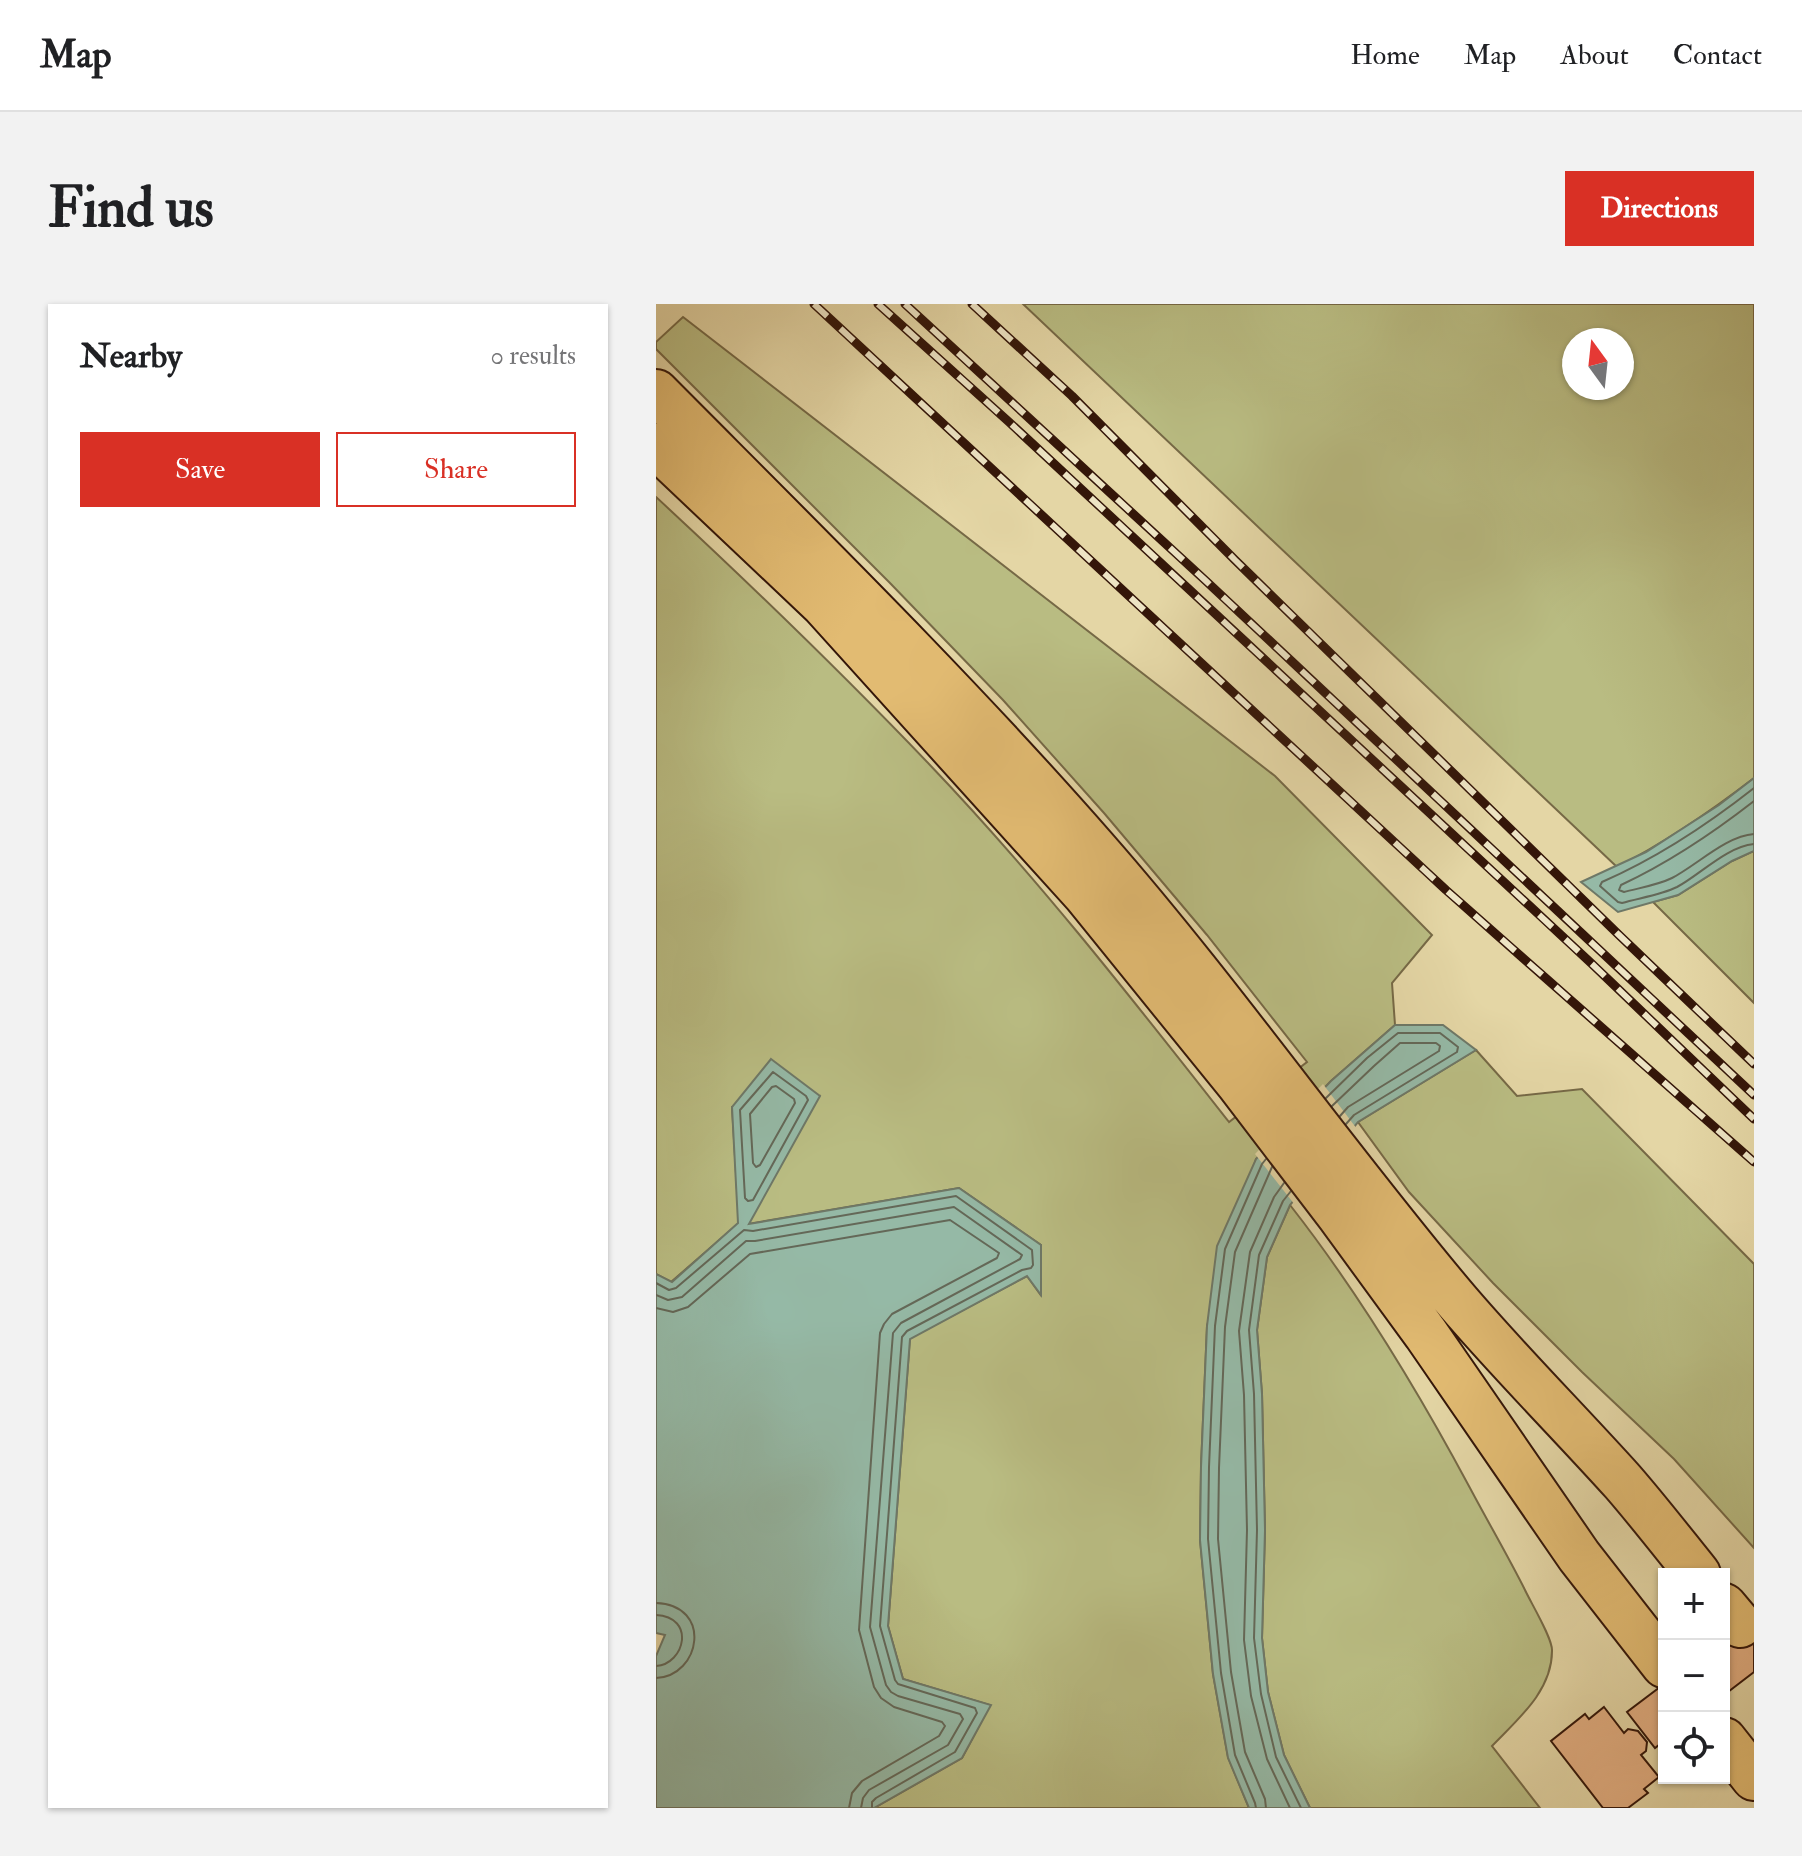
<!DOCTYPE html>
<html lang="en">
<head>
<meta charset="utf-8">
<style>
  :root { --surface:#fff; --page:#f2f2f2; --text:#202124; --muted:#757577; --line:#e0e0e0; --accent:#d93025 }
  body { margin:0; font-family:"IM FELL Double Pica",serif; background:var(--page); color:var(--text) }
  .controls { position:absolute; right:24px; bottom:24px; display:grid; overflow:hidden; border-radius:0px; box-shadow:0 2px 6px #0004 }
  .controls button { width:72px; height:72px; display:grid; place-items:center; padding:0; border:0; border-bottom:2px solid var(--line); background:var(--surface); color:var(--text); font:40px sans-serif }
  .compass { position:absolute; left:906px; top:24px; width:72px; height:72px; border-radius:50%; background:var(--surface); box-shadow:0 2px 6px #0004; rotate:345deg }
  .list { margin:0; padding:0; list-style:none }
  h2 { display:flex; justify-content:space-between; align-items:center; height:104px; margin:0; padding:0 32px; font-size:34px }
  h2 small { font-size:26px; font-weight:400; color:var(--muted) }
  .actions { display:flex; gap:16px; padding:24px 32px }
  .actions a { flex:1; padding:18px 0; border:2px solid var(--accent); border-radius:0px; text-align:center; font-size:28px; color:var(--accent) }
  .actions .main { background:var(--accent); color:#fff }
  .icon { flex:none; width:44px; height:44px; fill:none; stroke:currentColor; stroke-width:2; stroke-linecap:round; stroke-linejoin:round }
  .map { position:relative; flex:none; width:1098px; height:1504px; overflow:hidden; border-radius:0px }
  header { display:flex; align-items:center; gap:48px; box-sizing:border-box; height:112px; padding:0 40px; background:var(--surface); border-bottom:2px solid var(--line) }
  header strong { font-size:38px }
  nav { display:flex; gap:44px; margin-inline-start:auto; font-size:28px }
  .intro { display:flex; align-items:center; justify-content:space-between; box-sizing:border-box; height:192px; padding:0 48px }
  h1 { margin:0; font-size:56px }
  .button { padding:20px 36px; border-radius:0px; background:var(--accent); color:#fff; font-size:28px; font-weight:700 }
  main { display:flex; gap:48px; padding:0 48px }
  aside { flex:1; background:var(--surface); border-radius:0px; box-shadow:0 2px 6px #0004 }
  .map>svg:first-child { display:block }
  .green { fill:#b9bc82; stroke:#766946; stroke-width:2; fill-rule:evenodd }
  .water { fill:#95b9a6; stroke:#6e7867; stroke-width:2 }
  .pier { fill:#e4d6a5 }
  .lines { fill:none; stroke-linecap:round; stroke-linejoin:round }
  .shore { stroke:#646858; stroke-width:2 }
  .building { fill:#e2ae81; stroke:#341609; stroke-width:2 }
  .highway-casing { stroke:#341609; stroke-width:48 }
  .highway { stroke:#e2bb72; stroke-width:44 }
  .rail-casing { stroke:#341609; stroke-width:9 }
  .rail { stroke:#ede4c4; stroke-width:6; stroke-dasharray:18; stroke-linecap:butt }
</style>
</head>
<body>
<header>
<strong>Map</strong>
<nav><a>Home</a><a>Map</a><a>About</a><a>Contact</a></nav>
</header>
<div class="intro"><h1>Find us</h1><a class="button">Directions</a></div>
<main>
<aside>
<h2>Nearby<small>0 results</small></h2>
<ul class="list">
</ul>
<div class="actions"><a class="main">Save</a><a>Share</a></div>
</aside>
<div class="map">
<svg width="1098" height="1504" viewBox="0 0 1098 1504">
  <rect width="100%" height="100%" fill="#e4d6a5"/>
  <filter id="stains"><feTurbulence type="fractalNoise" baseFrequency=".0025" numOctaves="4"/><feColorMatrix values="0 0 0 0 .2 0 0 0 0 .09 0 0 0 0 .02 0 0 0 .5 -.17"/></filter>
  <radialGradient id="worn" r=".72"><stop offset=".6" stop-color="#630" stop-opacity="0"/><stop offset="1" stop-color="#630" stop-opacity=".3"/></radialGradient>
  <path class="green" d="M367,0H1098V474C1055,507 1010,538 961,563ZM918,36H966V84H918Z
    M27,13L619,472L776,631L736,679L739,721L675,777L600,855L551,1022L545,1163L544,1236L557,1370L572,1453L593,1504H218L306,1454L334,1401L247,1375L232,1322L254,1034L371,972L384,990L385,941L303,884L92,920L163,792L76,803L83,919L15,978L0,970V193C94,280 185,368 273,460C381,573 477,696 573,818L651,758L551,631L448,509L347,396L233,278L0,45V38Z
    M1098,547V699L997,598L1022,591L1076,557Z
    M820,746L861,792L926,785L1098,960V1244L1018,1155L926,1068L837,979L753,888L702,818Z
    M634,901C703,989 761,1085 814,1184C832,1218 852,1252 869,1286C875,1299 897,1335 896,1347C896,1387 862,1415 836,1442L884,1504H654L628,1451L612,1388L606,1334L609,1226L606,1090L601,1026L611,953Z"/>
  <path class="water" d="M1098,474V547L1076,557L1022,591L962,608L925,578L990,548L1063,501Z
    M739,721H787L820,746L702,818L634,901L611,953L601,1026L606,1090L609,1226L606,1334L612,1388L628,1451L654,1504H593L572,1454L557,1370L544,1236L545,1163L551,1022L561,942L600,855L675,777Z
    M115,755L164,792L93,920L303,884L385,941V991L371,972L254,1035L232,1322L247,1375L335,1401L306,1454L218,1504H0V1352L9,1331L0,1329V970L16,978L82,919L76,803Z"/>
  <path class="pier" d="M667,780L701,825L639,901L599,850Z"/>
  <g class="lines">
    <path class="shore" d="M1098,484C1051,521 1001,554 946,578L944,582L962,598L966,599C983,594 1005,591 1021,583C1045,570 1070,543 1098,540
      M1098,497C1057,529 1012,559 965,581L963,586L968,588C983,584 1002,581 1016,574C1041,561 1070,532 1098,530
      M117,768L150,792L152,796L97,896L92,897L89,894L84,806Z
      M120,782L138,795L139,799L104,861L100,863L97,859L94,810L116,783Z
      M670,794L711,754L742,729H784L802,743L801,748L698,811L690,820
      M676,802L718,762L744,739H780L784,742L783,747L692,803L684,812
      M628,879L618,893L594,948L583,1027L588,1091L591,1226L588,1336L595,1392L611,1455L634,1504
      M635,887L627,897L603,951L593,1026L598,1090L601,1226L598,1334L605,1390L620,1453L645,1504
      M0,979L13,986L20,984L88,926L97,927L300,892L376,946L377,961L375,964L366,966L251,1027L246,1033L224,1322L239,1376L242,1380L319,1404L321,1409L299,1448L220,1494L216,1498V1504
      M0,991L12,996L26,993L90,937H99L298,903L366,951L364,955L245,1019L237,1029L214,1323L230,1381L235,1388L242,1392L304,1410L307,1415L292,1441L213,1486L207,1494L205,1504
      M0,1004L17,1008L32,1003L94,950L294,916L343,949L341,954L236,1010L228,1020L224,1029L203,1326L218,1383L225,1394L238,1403L286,1418L289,1422L283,1432L206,1477L196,1489L193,1504
      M0,1299C57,1301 45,1372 0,1374
      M0,1311C40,1313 29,1360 0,1362
      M600,1504L599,1499L579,1451L565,1369L552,1235L553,1163L559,1022L569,945L606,860L610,855
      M610,1504L609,1495L589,1448L575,1368L562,1235L563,1164L569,1023L579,948L616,863"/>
  </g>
  <path class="building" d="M1098,1310V1368L1068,1391V1333Z
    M1008,1380V1437L999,1444L971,1408Z
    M948,1403L968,1429L972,1425L982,1427L991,1438L990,1447L985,1451L1003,1473L988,1485L992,1489L972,1504H947L895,1437L929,1410L933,1415Z"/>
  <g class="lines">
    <defs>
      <path id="highway" d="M0,88C149,238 300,386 439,545C566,690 676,849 801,997C854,1059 912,1117 967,1178C993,1208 1017,1239 1042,1270
        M0,142L167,300L429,590L583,780L683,911L770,1030L923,1252L1008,1361
        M1068,1302L1084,1321
        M1068,1436L1098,1474"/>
    </defs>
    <use href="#highway" class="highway-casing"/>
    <use href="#highway" class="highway"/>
    <defs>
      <path id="rail" d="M158,0L790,586L1098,858
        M222,0L353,118L935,659L1098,815
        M249,0L550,277L1098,791
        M316,0L416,92L579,256L963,631L1098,760"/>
    </defs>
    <use href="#rail" class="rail-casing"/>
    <use href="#rail" class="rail"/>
  </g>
  <rect width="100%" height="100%" filter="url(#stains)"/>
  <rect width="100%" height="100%" fill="url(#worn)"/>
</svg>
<div class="controls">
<button>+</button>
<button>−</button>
<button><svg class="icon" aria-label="locate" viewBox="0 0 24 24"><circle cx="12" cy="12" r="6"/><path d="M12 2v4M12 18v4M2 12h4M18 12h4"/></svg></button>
</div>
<svg class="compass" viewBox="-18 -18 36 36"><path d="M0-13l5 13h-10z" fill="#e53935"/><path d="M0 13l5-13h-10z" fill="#757577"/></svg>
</div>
</main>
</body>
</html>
